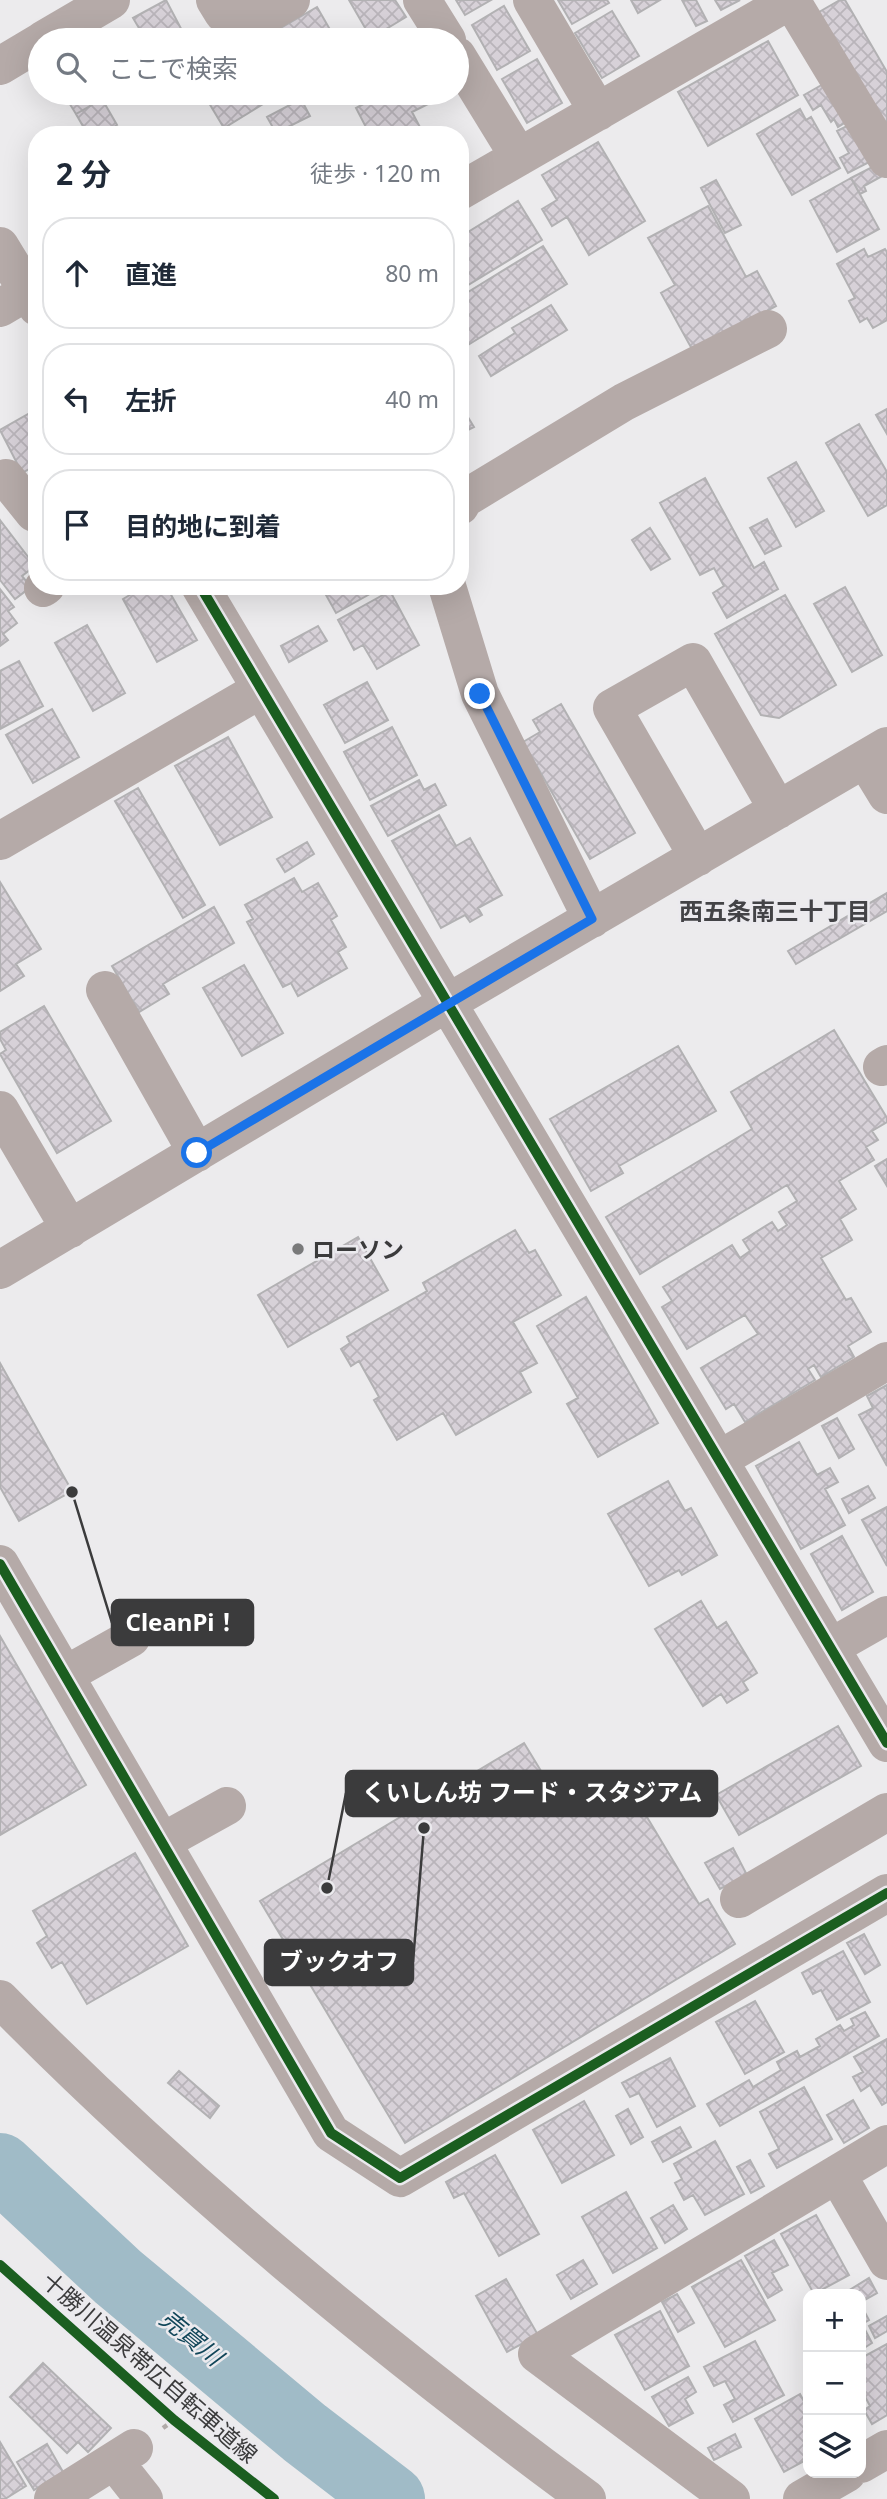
<!DOCTYPE html>
<html lang="ja">
<head>
<meta charset="utf-8">
<style>
  :root { --surface:#fff; --page:#f6f6f7; --text:#1f2937; --muted:#747a83; --line:#e0e1e3 }
  body { margin:0; font-family:"Noto Sans","Noto Sans JP",sans-serif; background:var(--page); color:var(--text) }
  .controls { position:absolute; right:21px; bottom:21px; display:grid; overflow:hidden; border-radius:14px; box-shadow:0 7px 28px #0002 }
  .controls button { width:63px; height:63px; display:grid; place-items:center; padding:0; border:0; border-bottom:2px solid var(--line); background:var(--surface); color:var(--text); font:35px sans-serif }
  .stop { position:absolute; width:21px; height:21px; margin:-16px; border:5px solid #1a73e8; border-radius:50%; background:#fff }
  .stop.end { background:#1a73e8; border-color:#fff; box-shadow:0 2px 7px #0008 }
  .list { margin:0; padding:0; list-style:none }
  h2 { display:flex; justify-content:space-between; align-items:center; height:91px; margin:0; padding:0 28px; font-size:30px }
  h2 small { font-size:23px; font-weight:400; color:var(--muted) }
  .list li { display:grid; grid-template-columns:46px 1fr auto; gap:21px; align-items:center; box-sizing:border-box; height:112px; margin:0 14px 14px; padding:0 14px; border:2px solid var(--line); border-radius:28px }
  .list b { display:block; font-size:26px; white-space:nowrap }
  .list em { font-size:23px; font-style:normal; color:var(--muted) }
  .icon { flex:none; width:38px; height:38px; fill:none; stroke:currentColor; stroke-width:2; stroke-linecap:round; stroke-linejoin:round }
  .map { position:relative; flex:none; width:887px; height:2499px; overflow:hidden }
  .search { position:absolute; background:var(--surface); box-shadow:0 7px 28px #0002; left:28px; top:28px; width:441px; height:77px; display:flex; align-items:center; gap:18px; box-sizing:border-box; padding:0 24px; border-radius:38px; color:var(--muted); font-size:26px }
  .panel { position:absolute; background:var(--surface); box-shadow:0 7px 28px #0002; left:28px; top:126px; width:441px; height:469px; border-radius:28px }
  .map>svg:first-child { display:block }
  .lines { fill:none; stroke-linecap:round; stroke-linejoin:round }
  .river { stroke:#a0bbc7; stroke-width:68 }
  .building { fill:url(#building-cross-hatch); stroke:#b2b1b3; stroke-width:2 }
  .path { stroke:#b0aaa8; stroke-width:4.5; stroke-dasharray:5 3.5; stroke-linecap:butt }
  .minor { stroke:#b5aaa8; stroke-width:38 }
  .cycleway-casing { stroke:#ebeaee; stroke-width:15 }
  .cycleway { stroke:#1b5e20; stroke-width:10 }
  .route { stroke:#1a73e8; stroke-width:9 }
  .poi-dot { fill:#79797a; stroke:#ebeaee; stroke-width:2.5 }
  .labels { text-anchor:middle; dominant-baseline:central; stroke-width:5; stroke-linejoin:round; paint-order:stroke }
  .poi-label { font-size:23px; font-weight:bold; fill:#3b3b3c; stroke:#ebeaee; text-anchor:start }
  .street-label { font-size:23px; fill:#3b3b3c; stroke:#ebeaee }
  .neighbourhood-label { font-size:24px; font-weight:bold; fill:#434346; stroke:#ebeaee }
  .water-label { font-size:24px; font-style:italic; fill:#114659; stroke:#ebeaee }
  .leader { fill:none; stroke:#3b3b3c; stroke-width:2.5 }
  .callout-dot { fill:#3b3b3c; stroke:#ebeaee; stroke-width:2.5 }
  .callout { fill:#3b3b3c; stroke:#3b3b3c; stroke-width:2.5 }
  .callout-label { font-size:24px; text-anchor:middle; font-weight:bold; fill:#fff }
</style>
</head>
<body>
<div class="map">
<svg width="887" height="2499" viewBox="0 0 887 2499">
  <defs>
    <pattern id="building-cross-hatch" width="8" height="8" patternUnits="userSpaceOnUse" patternTransform="scale(1.75)"><rect width="8" height="8" fill="#d7d1d8"/><path d="M0 0l8 8M0 8l8-8" fill="none" stroke="#b9b4ba"/></pattern>
  </defs>
  <rect width="100%" height="100%" fill="#ecebed"/>
  <g class="lines">
    <path class="river" d="M0,2167L118,2277L305,2433L391,2499"/>
  </g>
  <path class="building" d="M166,0L187,40H146L133,18Z
    M349,0H395L406,17L371,38Z
    M456,0H491L465,15Z
    M558,0H607L609,3L572,24Z
    M631,0H660L638,13Z
    M682,0H696L707,21L696,26Z
    M715,0H740L721,10Z
    M840,0H845L887,72V129L819,12Z
    M504,6L530,51L497,70L472,25Z
    M317,7L336,40H285L279,29Z
    M612,11L639,56L602,78L575,33Z
    M768,41L798,95L708,146L678,92Z
    M537,59L562,103L527,123L502,79Z
    M832,79L854,117L838,127L834,119L831,122L821,105L813,110L804,95Z
    M63,93H99L102,99L76,114Z
    M203,93H263L268,101L224,128Z
    M384,93H427L432,102L412,112L421,129L410,135H370L356,108Z
    M102,99L117,125L101,135H88L76,114Z
    M301,99L310,116L276,133L267,117Z
    M800,109L806,120L811,117L840,168L792,195L757,134Z
    M857,121L877,158L848,173L840,158L849,153L837,131Z
    M598,142L645,221L589,255L567,217L552,226L542,209L557,200L542,175Z
    M878,164L884,175L864,186L866,191L860,194L851,178Z
    M851,178L879,229L837,252L810,201Z
    M716,180L741,225L725,233L701,188Z
    M518,201L542,240L460,290V237Z
    M708,206L746,277L757,271L776,306L693,351L661,293L675,285L648,238Z
    M543,246L567,284L468,345L460,333V297Z
    M864,249L868,257L885,249L887,252V320L873,328L867,318L860,322L849,301L855,298L837,264Z
    M551,305L567,330L491,376L479,356L515,333L512,328Z
    M460,404L474,427L460,434Z
    M37,409V465L22,473L0,430Z
    M887,409V434L876,415Z
    M859,424L887,472V505L868,516L826,443Z
    M796,462L824,511L796,527L768,478Z
    M705,478L754,568L764,562L778,589L727,618L713,593L724,586L714,568L700,575L660,503Z
    M767,519L781,546L765,554L750,528Z
    M0,520L35,566L22,576L31,587L15,599L0,580Z
    M650,528L670,559L651,570L632,540Z
    M145,586H166L197,640L157,662L123,599Z
    M321,586H384L336,613Z
    M845,587L882,655L852,672L814,604Z
    M0,589L14,607L8,611L17,623L3,634L8,640L0,646Z
    M390,591L419,645L377,669L363,645L354,650L338,620Z
    M785,595L836,685L779,718L761,715L715,634Z
    M87,625L125,693L93,711L55,643Z
    M318,626L327,641L289,662L281,646Z
    M19,661L43,706L0,729V671Z
    M367,682L388,720L345,743L324,705Z
    M561,704L635,833L590,859L523,742L540,732L533,720Z
    M52,709L79,757L33,783L6,735Z
    M392,727L417,775L370,800L344,752Z
    M228,737L272,817L220,845L175,766Z
    M419,780L424,790L435,784L446,805L388,836L371,806Z
    M138,788L205,905L183,918L115,801Z
    M439,815L456,846L470,838L502,895L478,908L482,915L470,922L465,915L441,928L392,841Z
    M307,842L314,854L285,872L277,859Z
    M294,878L302,892L318,883L337,916L331,920L346,947L338,952L347,968L298,996L291,983L283,987L247,922L253,919L245,905Z
    M0,882L41,949L16,964L24,976L0,991Z
    M887,893V911L796,964L788,951Z
    M214,907L234,943L163,984L169,994L139,1012L112,966Z
    M244,965L283,1033L242,1056L203,988Z
    M44,1006L111,1121L57,1153L0,1054L6,1050L0,1039V1032Z
    M834,1030L887,1118V1122L872,1131L878,1140L866,1147L874,1160L839,1181L856,1209L840,1219L852,1240L821,1258L846,1300L851,1298L871,1332L848,1346L854,1357L821,1377L814,1365L808,1369L815,1380L745,1422L734,1404L726,1409L701,1368L758,1334L745,1315L687,1349L662,1307L672,1301L663,1287L732,1245L740,1258L750,1251L743,1240L772,1222L778,1231L787,1225L779,1212L797,1201L787,1185L640,1274L606,1217L752,1129L731,1092Z
    M678,1046L716,1111L619,1166L623,1173L591,1191L550,1119Z
    M887,1159V1186L875,1166Z
    M515,1230L529,1253L535,1250L561,1295L513,1322L537,1363L520,1372L531,1392L456,1435L443,1413L397,1440L374,1400L379,1397L359,1361L351,1366L341,1349L350,1343L347,1337L427,1291L423,1283Z
    M358,1237L388,1290L288,1347L258,1295Z
    M586,1297L658,1423L598,1457L567,1404L578,1398L537,1326Z
    M0,1363L72,1491L19,1521L0,1487Z
    M887,1385V1466L859,1415L873,1408L867,1396Z
    M837,1418L854,1449L839,1458L822,1426Z
    M799,1442L817,1475L830,1468L838,1482L825,1489L845,1525L801,1549L756,1466Z
    M668,1481L685,1511L691,1508L717,1555L682,1575L679,1570L649,1586L608,1514Z
    M868,1486L875,1498L849,1513L842,1499Z
    M887,1507V1566L862,1520Z
    M842,1536L873,1592L842,1610L811,1554Z
    M701,1601L717,1628L726,1622L757,1673L743,1682L748,1690L727,1703L721,1694L703,1706L655,1629Z
    M0,1636L86,1785L0,1835Z
    M838,1726L861,1766L739,1835L716,1795Z
    M524,1743L566,1812L623,1777L699,1904L708,1899L735,1944L405,2143L260,1901Z
    M733,1848L747,1875L720,1889L705,1863Z
    M135,1853L188,1946L87,2004L62,1962L52,1968L37,1943L47,1936L33,1911Z
    M864,1934L880,1965L865,1974L847,1943Z
    M843,1951L870,2002L837,2020L821,1990L813,1994L802,1973Z
    M755,2001L784,2052L745,2074L716,2022Z
    M865,2012L879,2036L720,2126L707,2104L749,2080L753,2087L781,2070L777,2062L797,2051L800,2057L820,2046L816,2039L840,2025L844,2031L854,2025L851,2019Z
    M887,2039V2102L882,2105L870,2085L861,2091L853,2077L863,2072L854,2057Z
    M670,2058L695,2106L657,2127L639,2093L630,2097L622,2083Z
    M179,2071L219,2106L210,2118L168,2083Z
    M804,2087L832,2139L777,2168L769,2154L779,2149L760,2112Z
    M853,2100L869,2128L844,2143L827,2115Z
    M584,2101L614,2155L562,2183L533,2130Z
    M628,2109L643,2137L631,2144L616,2116Z
    M680,2127L691,2147L663,2162L652,2142Z
    M715,2141L744,2194L705,2215L693,2195L684,2200L675,2183L682,2179L674,2164Z
    M495,2155L539,2234L499,2256L464,2193L454,2198L446,2182Z
    M750,2160L764,2186L751,2193L737,2167Z
    M626,2192L657,2248L613,2273L582,2217Z
    M673,2205L687,2229L665,2243L651,2218Z
    M816,2215L849,2275L814,2294L781,2234Z
    M774,2240L788,2265L772,2273L782,2290L768,2298L745,2256Z
    M583,2260L597,2284L571,2299L557,2275Z
    M741,2260L775,2320L725,2347L692,2287Z
    M869,2278L877,2293L861,2302V2294H843Z
    M506,2279L538,2335L507,2352L476,2296Z
    M677,2294L694,2323L678,2332L662,2302Z
    M861,2305L869,2320L862,2324L872,2343L861,2350Z
    M660,2311L689,2366L645,2390L615,2335Z
    M887,2316V2331L875,2338L869,2326Z
    M755,2341L784,2395L733,2422L724,2405L735,2399L725,2381L714,2386L704,2367Z
    M887,2344V2415L872,2424L864,2410L870,2406L861,2389V2358Z
    M43,2363L111,2428L88,2452L78,2442L67,2453L10,2397Z
    M688,2377L696,2392L685,2399L693,2413L669,2426L652,2397Z
    M800,2394L808,2409V2459L784,2472L755,2419Z
    M735,2434L741,2447L714,2460L708,2448Z
    M0,2442L26,2486L5,2499H0Z
    M47,2444L63,2472L34,2490L17,2462Z"/>
  <g class="lines">
    <path class="path" d="M163,2428L174,2420"/>
    <path class="minor" d="M215,0L223,13L264,16L291,0
      M422,0L447,40
      M532,0L598,112
      M791,0L887,159
      M43,40L111,0
      M457,56L519,157
      M0,66L40,42
      M460,191L791,0
      M0,246L37,307
      M0,308L27,292
      M0,482L6,478L34,513L37,511
      M460,506L464,499L624,402L768,329
      M200,586L887,1743
      M447,586L480,694L592,919
      M43,588L46,586
      M865,759L887,795
      M0,841L260,690
      M698,857L612,708L693,662L778,810
      M105,990L197,1153
      M882,1067L887,1064
      M0,1110L70,1229
      M0,1270L447,1003L887,746
      M720,1459L887,1361
      M0,1564L331,2133L400,2178L887,1893
      M831,1647L887,1615
      M65,1675L131,1638
      M162,1842L227,1806
      M739,1899L887,1812
      M0,1999C181,2183 380,2346 587,2499
      M837,2174L887,2261
      M114,2461L144,2499
      M861,2464L887,2449
      M53,2499L134,2448
      M731,2499L537,2354L887,2144
      M802,2499L847,2473"/>
    <defs>
      <path id="cycleway" d="M200,586L887,1743
        M0,1564L331,2133L400,2178L887,1893
        M0,2265L174,2420L274,2499"/>
    </defs>
    <use href="#cycleway" class="cycleway-casing"/>
    <use href="#cycleway" class="cycleway"/>
  </g>
  <g class="lines">
    <path class="route" d="M197,1153L592,919L480,694"/>
  </g>
  <circle class="poi-dot" cx="298" cy="1249" r="7"/>
  <g class="labels">
    <g class="poi-label">
      <text x="312" y="1249">ローソン</text>
    </g>
    <g class="street-label">
      <text transform="translate(150 2367) rotate(41)">十勝川温泉帯広自転車道線</text>
    </g>
    <g class="neighbourhood-label">
      <text x="775" y="910">西五条南三十丁目</text>
    </g>
    <g class="water-label">
      <text transform="translate(192 2337) rotate(39)">売買川</text>
    </g>
  </g>
  <path class="leader" d="M72 1492L112 1623M327 1888L346 1793M424 1828L413 1962"/>
  <g class="callout-dot">
    <circle cx="72" cy="1492" r="7"/>
    <circle cx="327" cy="1888" r="7"/>
    <circle cx="424" cy="1828" r="7"/>
  </g>
  <g class="callout">
    <rect x="112" y="1600" width="141" height="45" rx="7"/>
    <rect x="346" y="1771" width="371" height="45" rx="7"/>
    <rect x="265" y="1940" width="148" height="45" rx="7"/>
  </g>
  <g class="callout-label">
    <text x="182" y="1631">CleanPi！</text>
    <text x="532" y="1801">くいしん坊 フード・スタジアム</text>
    <text x="339" y="1970">ブックオフ</text>
  </g>
</svg>
<div class="controls">
<button>+</button>
<button>−</button>
<button><svg class="icon" aria-label="layers" viewBox="0 0 24 24"><path d="M12 4l9 5-9 5-9-5zM3 14l9 5 9-5"/></svg></button>
</div>
<div class="stop" style="left:197px;top:1153px"></div>
<div class="stop end" style="left:480px;top:694px"></div>
<div class="search"><svg class="icon" aria-label="search" viewBox="0 0 24 24"><circle cx="10" cy="10" r="6"/><path d="M15 15l6 6"/></svg>ここで検索</div>
<section class="panel">
<h2>2 分<small>徒歩 · 120 m</small></h2>
<ul class="list">
<li><svg class="icon" aria-label="ahead" viewBox="0 0 24 24"><path d="M12 20V5M6 11l6-6 6 6"/></svg><div><b>直進</b></div><em>80 m</em></li>
<li><svg class="icon" aria-label="left" viewBox="0 0 24 24"><path d="M17 20v-9H6M10 6l-5 5 5 5"/></svg><div><b>左折</b></div><em>40 m</em></li>
<li><svg class="icon" aria-label="arrive" viewBox="0 0 24 24"><path d="M6 21V4h12l-3 4 3 4H6"/></svg><div><b>目的地に到着</b></div></li>
</ul>
</section>
</div>
</body>
</html>
